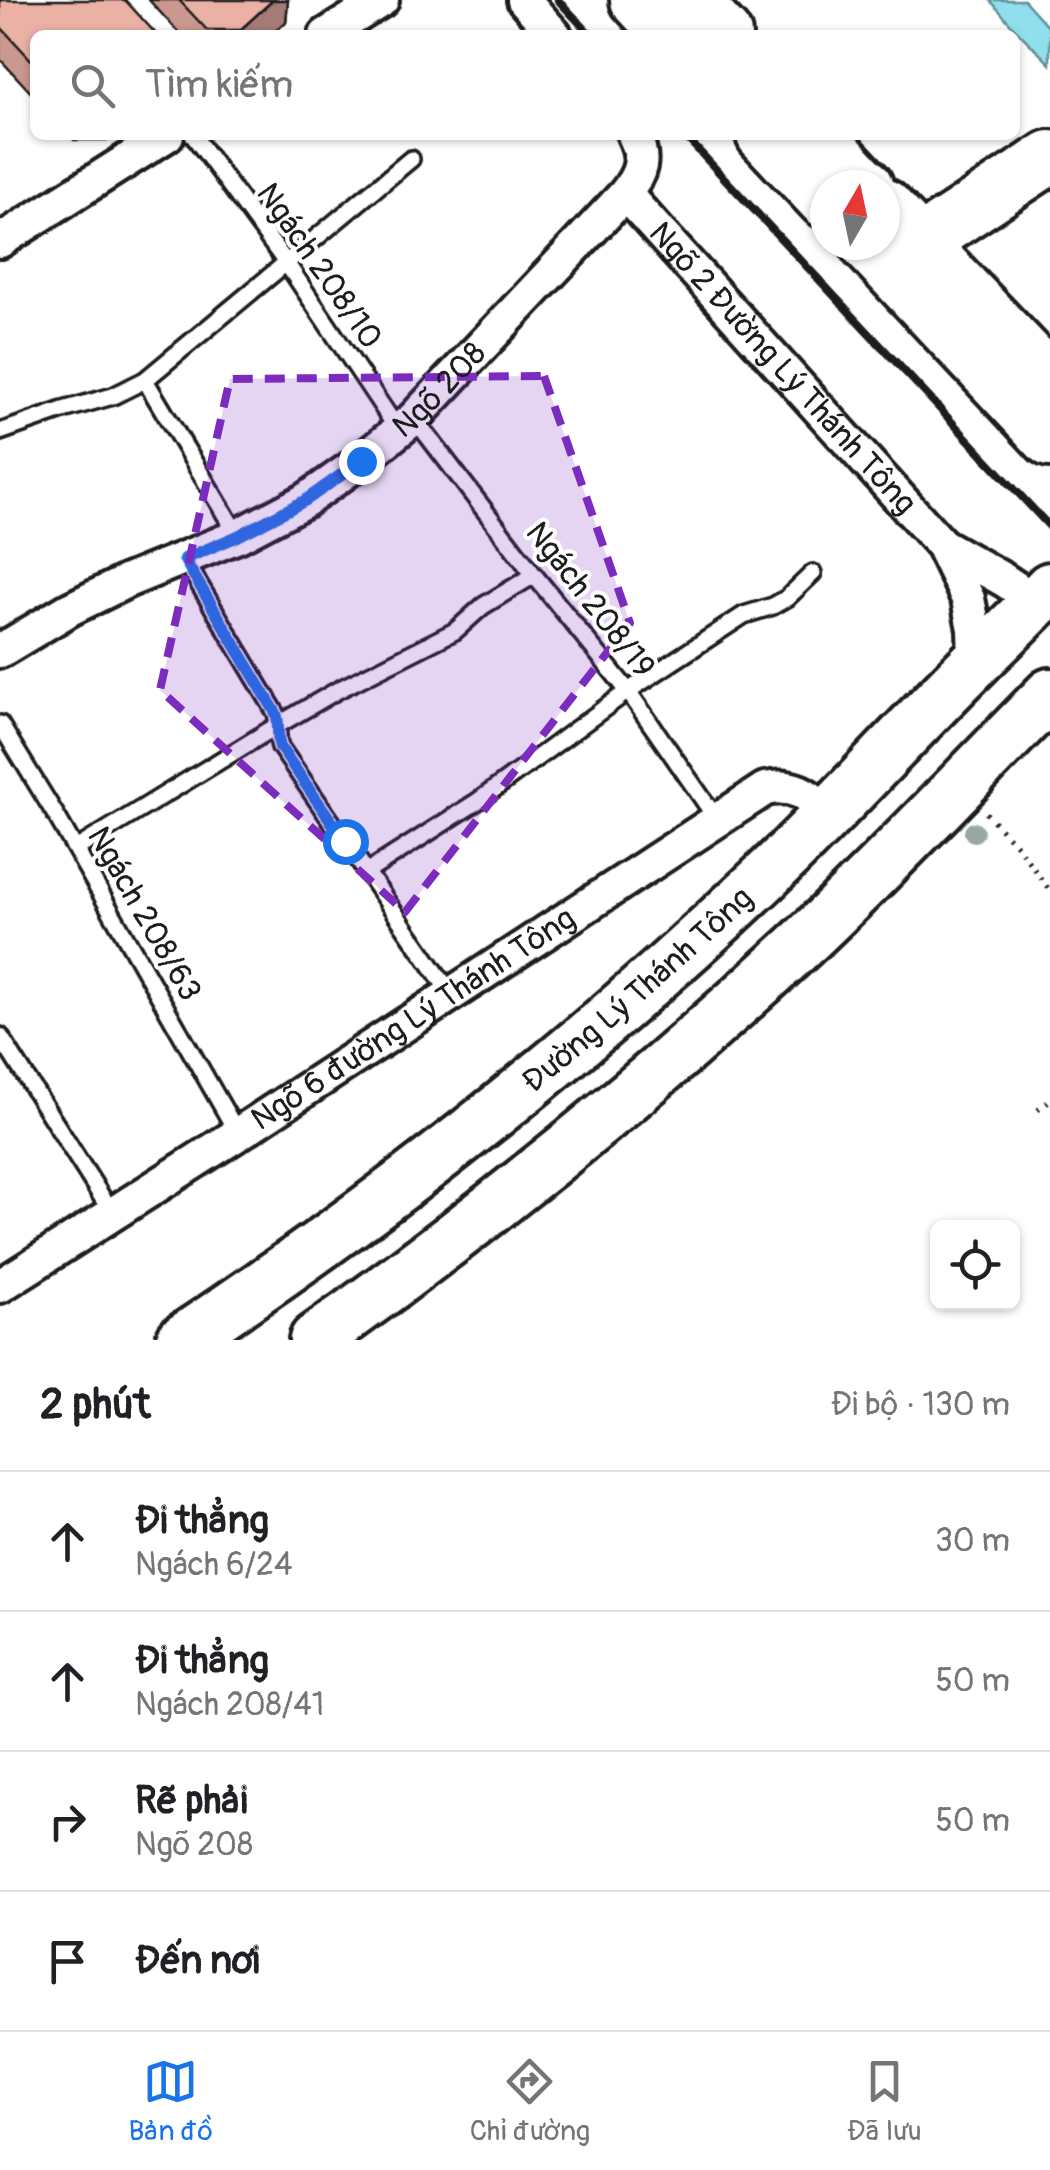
<!DOCTYPE html>
<html lang="vi">
<head>
<meta charset="utf-8">
<style>
  :root { --surface:#fff; --page:#f6f6f6; --text:#202124; --muted:#757577; --line:#e0e0e0; --accent:#1a73e8 }
  body { margin:0; font-family:Pangolin,sans-serif; background:var(--page); color:var(--text) }
  .controls { position:absolute; right:30px; bottom:30px; display:grid; overflow:hidden; border-radius:15px; box-shadow:0 2px 8px #0004 }
  .controls button { width:90px; height:90px; display:grid; place-items:center; padding:0; border:0; border-bottom:2px solid var(--line); background:var(--surface); color:var(--text); font:50px sans-serif }
  .compass { position:absolute; left:810px; top:170px; width:90px; height:90px; border-radius:50%; background:var(--surface); box-shadow:0 2px 8px #0004; rotate:9deg }
  .stop { position:absolute; width:30px; height:30px; margin:-22px; border:8px solid #1a73e8; border-radius:50%; background:#fff }
  .stop.end { background:#1a73e8; border-color:#fff; box-shadow:0 2px 10px #0008 }
  .list { margin:0; padding:0; list-style:none }
  h2 { display:flex; justify-content:space-between; align-items:center; height:130px; margin:0; padding:0 40px; font-size:42px }
  h2 small { font-size:32px; font-weight:400; color:var(--muted) }
  .list li { display:grid; grid-template-columns:65px 1fr auto; gap:30px; align-items:center; box-sizing:border-box; height:140px; padding:0 40px; border-top:2px solid var(--line) }
  .list b { display:block; font-size:38px; white-space:nowrap }
  .list p { margin:0; font-size:32px; white-space:nowrap; color:var(--muted) }
  .list em { font-size:32px; font-style:normal; color:var(--muted) }
  .icon { flex:none; width:55px; height:55px; fill:none; stroke:currentColor; stroke-width:2; stroke-linecap:round; stroke-linejoin:round }
  .map { position:relative; flex:none; width:1050px; height:1340px; overflow:hidden }
  .search { position:absolute; background:var(--surface); box-shadow:0 2px 8px #0004; left:30px; right:30px; top:30px; height:110px; display:flex; align-items:center; gap:25px; box-sizing:border-box; padding:0 35px; border-radius:15px; color:var(--muted); font-size:38px }
  .sheet { height:690px; background:var(--surface) }
  nav { display:flex; justify-content:space-around; align-items:center; box-sizing:border-box; height:140px; border-top:2px solid var(--line); background:var(--surface); font-size:28px; color:var(--muted) }
  nav a { display:grid; justify-items:center; gap:5px }
  nav .on { color:var(--accent) }
  .map>svg:first-child { display:block }
  .water { fill:#90dfed; stroke:#629199; stroke-width:2.5 }
  .lines { fill:none; stroke-linecap:round; stroke-linejoin:round }
  .service-casing { stroke:#1c1c1c; stroke-width:22 }
  .minor-casing { stroke:#1c1c1c; stroke-width:40 }
  .primary-casing { stroke:#1c1c1c; stroke-width:58 }
  .trunk-casing { stroke:#1c1c1c; stroke-width:60 }
  .path { stroke:#1c1c1c; stroke-width:5; stroke-dasharray:2.5 8; stroke-linecap:butt }
  .service { stroke:#fff; stroke-width:15 }
  .minor { stroke:#fff; stroke-width:32 }
  .primary { stroke:#fff; stroke-width:50 }
  .trunk { stroke:#fff; stroke-width:52 }
  .rail { stroke:#1c1c1c; stroke-width:8 }
  .tree { fill:#99a89e }
  .wall { fill:#ca988e; stroke:#1c1c1c; stroke-width:2.5 }
  .shaded-wall { fill:#a47c74; stroke:#1c1c1c; stroke-width:2.5 }
  .building { fill:#ebb1a5; stroke:#1c1c1c; stroke-width:2.5 }
  .route { stroke:#1a73e8; stroke-width:12 }
  .marked { fill:#7b2cbf; fill-opacity:0.2; stroke:#7b2cbf; stroke-width:8; stroke-dasharray:20 12; stroke-linejoin:round }
  .labels { text-anchor:middle; dominant-baseline:central; stroke-width:8; stroke-linejoin:round; paint-order:stroke }
  .street-label { font-size:32px; fill:#1c1c1c; stroke:#fff }
</style>
</head>
<body>
<div class="map">
<svg width="1050" height="1340" viewBox="0 0 1050 1340">
  <rect width="100%" height="100%" fill="#fff"/>
  <filter id="ink" filterUnits="userSpaceOnUse"><feTurbulence type="fractalNoise" baseFrequency=".01" numOctaves="2"/><feDisplacementMap in="SourceGraphic" scale="20" xChannelSelector="R" yChannelSelector="G"/><feConvolveMatrix kernelMatrix="1 2 1 2 8 2 1 2 1" color-interpolation-filters="sRGB"/></filter>
  <g filter="url(#ink)">
    <path class="water" d="M990,0H1024L1050,29V64L1015,29Z"/>
    <g class="lines">
      <defs>
        <path id="service" d="M193,135L287,264L398,430
          M145,380L238,536
          M414,418L534,575L628,691L718,821
          M0,432L63,410L113,396L145,380L411,159
          M184,559L276,713C279,724 276,735 280,747L451,994
          M0,724L57,817L238,1134
          M76,849L278,725L338,690L455,631L483,606L534,575
          M367,872L478,801L628,691L744,615L773,606L787,598L813,573
          M0,1036L112,1213"/>
        <g id="minor">
          <path d="M524,0L555,35"/>
          <path d="M326,35L382,0"/>
          <path id="s1" d="M625,194L942,545L968,599L974,629L975,662"/>
          <path d="M0,241L167,135"/>
          <path d="M942,545L1004,580L1037,602"/>
          <path id="s2" d="M0,651L70,609L127,581L238,536L306,500L361,461L414,418L625,194C641,173 646,160 634,135"/>
          <path id="s3" d="M0,1286L238,1134L765,789C795,783 808,795 830,813"/>
        </g>
        <g id="primary">
          <path id="s4" d="M182,1340C388,1204 583,1049 763,879C836,810 903,734 975,663C1000,638 1026,614 1050,588"/>
          <path d="M315,1340C488,1217 653,1082 809,937C892,859 970,775 1050,694"/>
        </g>
        <path id="trunk" d="M637,0L669,35
          M692,0L725,35
          M763,135L825,201
          M819,135L866,185
          M885,206L1050,379
          M920,243L1050,157
          M867,245L1050,440"/>
      </defs>
      <use href="#service" class="service-casing"/>
      <use href="#minor" class="minor-casing"/>
      <use href="#primary" class="primary-casing"/>
      <use href="#trunk" class="trunk-casing"/>
      <path class="path" d="M986,813L1018,847L1050,891
        M1038,1110L1050,1100"/>
      <use href="#service" class="service"/>
      <use href="#minor" class="minor"/>
      <use href="#primary" class="primary"/>
      <use href="#trunk" class="trunk"/>
      <path class="rail" d="M558,0L591,35
        M684,135L1050,527"/>
    </g>
    <circle class="tree" cx="974" cy="832" r="10"/>
    <path class="wall" d="M0,0L35,35V97L0,59Z
      M149,0H288L286,22L271,35H181Z
      M70,135H134L128,140H74Z"/>
    <path class="shaded-wall" d="M273,0H288L286,22L271,35H240V30Z"/>
    <path class="building" d="M0,0H125L157,35H35V64L0,26Z
      M179,0H273L240,30H207Z"/>
  </g>
  <g class="lines" filter="url(#ink)">
    <path class="route" d="M345,841L280,747C276,735 280,724 276,713L184,559L238,536L306,500L361,461"/>
  </g>
  <path class="marked" d="M544,376L630,623L405,912L160,690L230,379Z"/>
  <g class="labels">
    <g class="street-label">
      <text transform="translate(319 266) rotate(55)">Ngách 208/10</text>
      <text stroke="none"><textPath href="#s1" startOffset="235">Ngõ 2 Đường Lý Thánh Tông</textPath></text>
      <text stroke="none"><textPath href="#s2" startOffset="515">Ngõ 208</textPath></text>
      <text transform="translate(590 600) rotate(52)">Ngách 208/19</text>
      <text transform="translate(144 914) rotate(60)">Ngách 208/63</text>
      <text stroke="none"><textPath href="#s4" startOffset="575">Đường Lý Thánh Tông</textPath></text>
      <text stroke="none"><textPath href="#s3" startOffset="492">Ngõ 6 đường Lý Thánh Tông</textPath></text>
    </g>
  </g>
</svg>
<div class="controls">
<button><svg class="icon" aria-label="locate" viewBox="0 0 24 24"><circle cx="12" cy="12" r="6"/><path d="M12 2v4M12 18v4M2 12h4M18 12h4"/></svg></button>
</div>
<svg class="compass" viewBox="-18 -18 36 36"><path d="M0-13l5 13h-10z" fill="#e53935"/><path d="M0 13l5-13h-10z" fill="#757577"/></svg>
<div class="stop" style="left:345px;top:841px"></div>
<div class="stop end" style="left:361px;top:461px"></div>
<div class="search"><svg class="icon" aria-label="search" viewBox="0 0 24 24"><circle cx="10" cy="10" r="6"/><path d="M15 15l6 6"/></svg>Tìm kiếm</div>
</div>
<section class="sheet">
<h2>2 phút<small>Đi bộ · 130 m</small></h2>
<ul class="list">
<li><svg class="icon" aria-label="ahead" viewBox="0 0 24 24"><path d="M12 20V5M6 11l6-6 6 6"/></svg><div><b>Đi thẳng</b><p>Ngách 6/24</p></div><em>30 m</em></li>
<li><svg class="icon" aria-label="ahead" viewBox="0 0 24 24"><path d="M12 20V5M6 11l6-6 6 6"/></svg><div><b>Đi thẳng</b><p>Ngách 208/41</p></div><em>50 m</em></li>
<li><svg class="icon" aria-label="right" viewBox="0 0 24 24"><path d="M7 20v-9h11M14 6l5 5-5 5"/></svg><div><b>Rẽ phải</b><p>Ngõ 208</p></div><em>50 m</em></li>
<li><svg class="icon" aria-label="arrive" viewBox="0 0 24 24"><path d="M6 21V4h12l-3 4 3 4H6"/></svg><div><b>Đến nơi</b></div></li>
</ul>
</section>
<nav>
<a class="on"><svg class="icon" aria-label="map" viewBox="0 0 24 24"><path d="M3 6l6-2 6 2 6-2v14l-6 2-6-2-6 2zM9 4v14M15 6v14"/></svg>Bản đồ</a>
<a><svg class="icon" aria-label="directions" viewBox="0 0 24 24"><path d="M12 3l9 9-9 9-9-9zM9 14v-3h6M13 9l2 2-2 2"/></svg>Chỉ đường</a>
<a><svg class="icon" aria-label="saved" viewBox="0 0 24 24"><path d="M7 4h10v16l-5-4-5 4z"/></svg>Đã lưu</a>
</nav>
</body>
</html>
